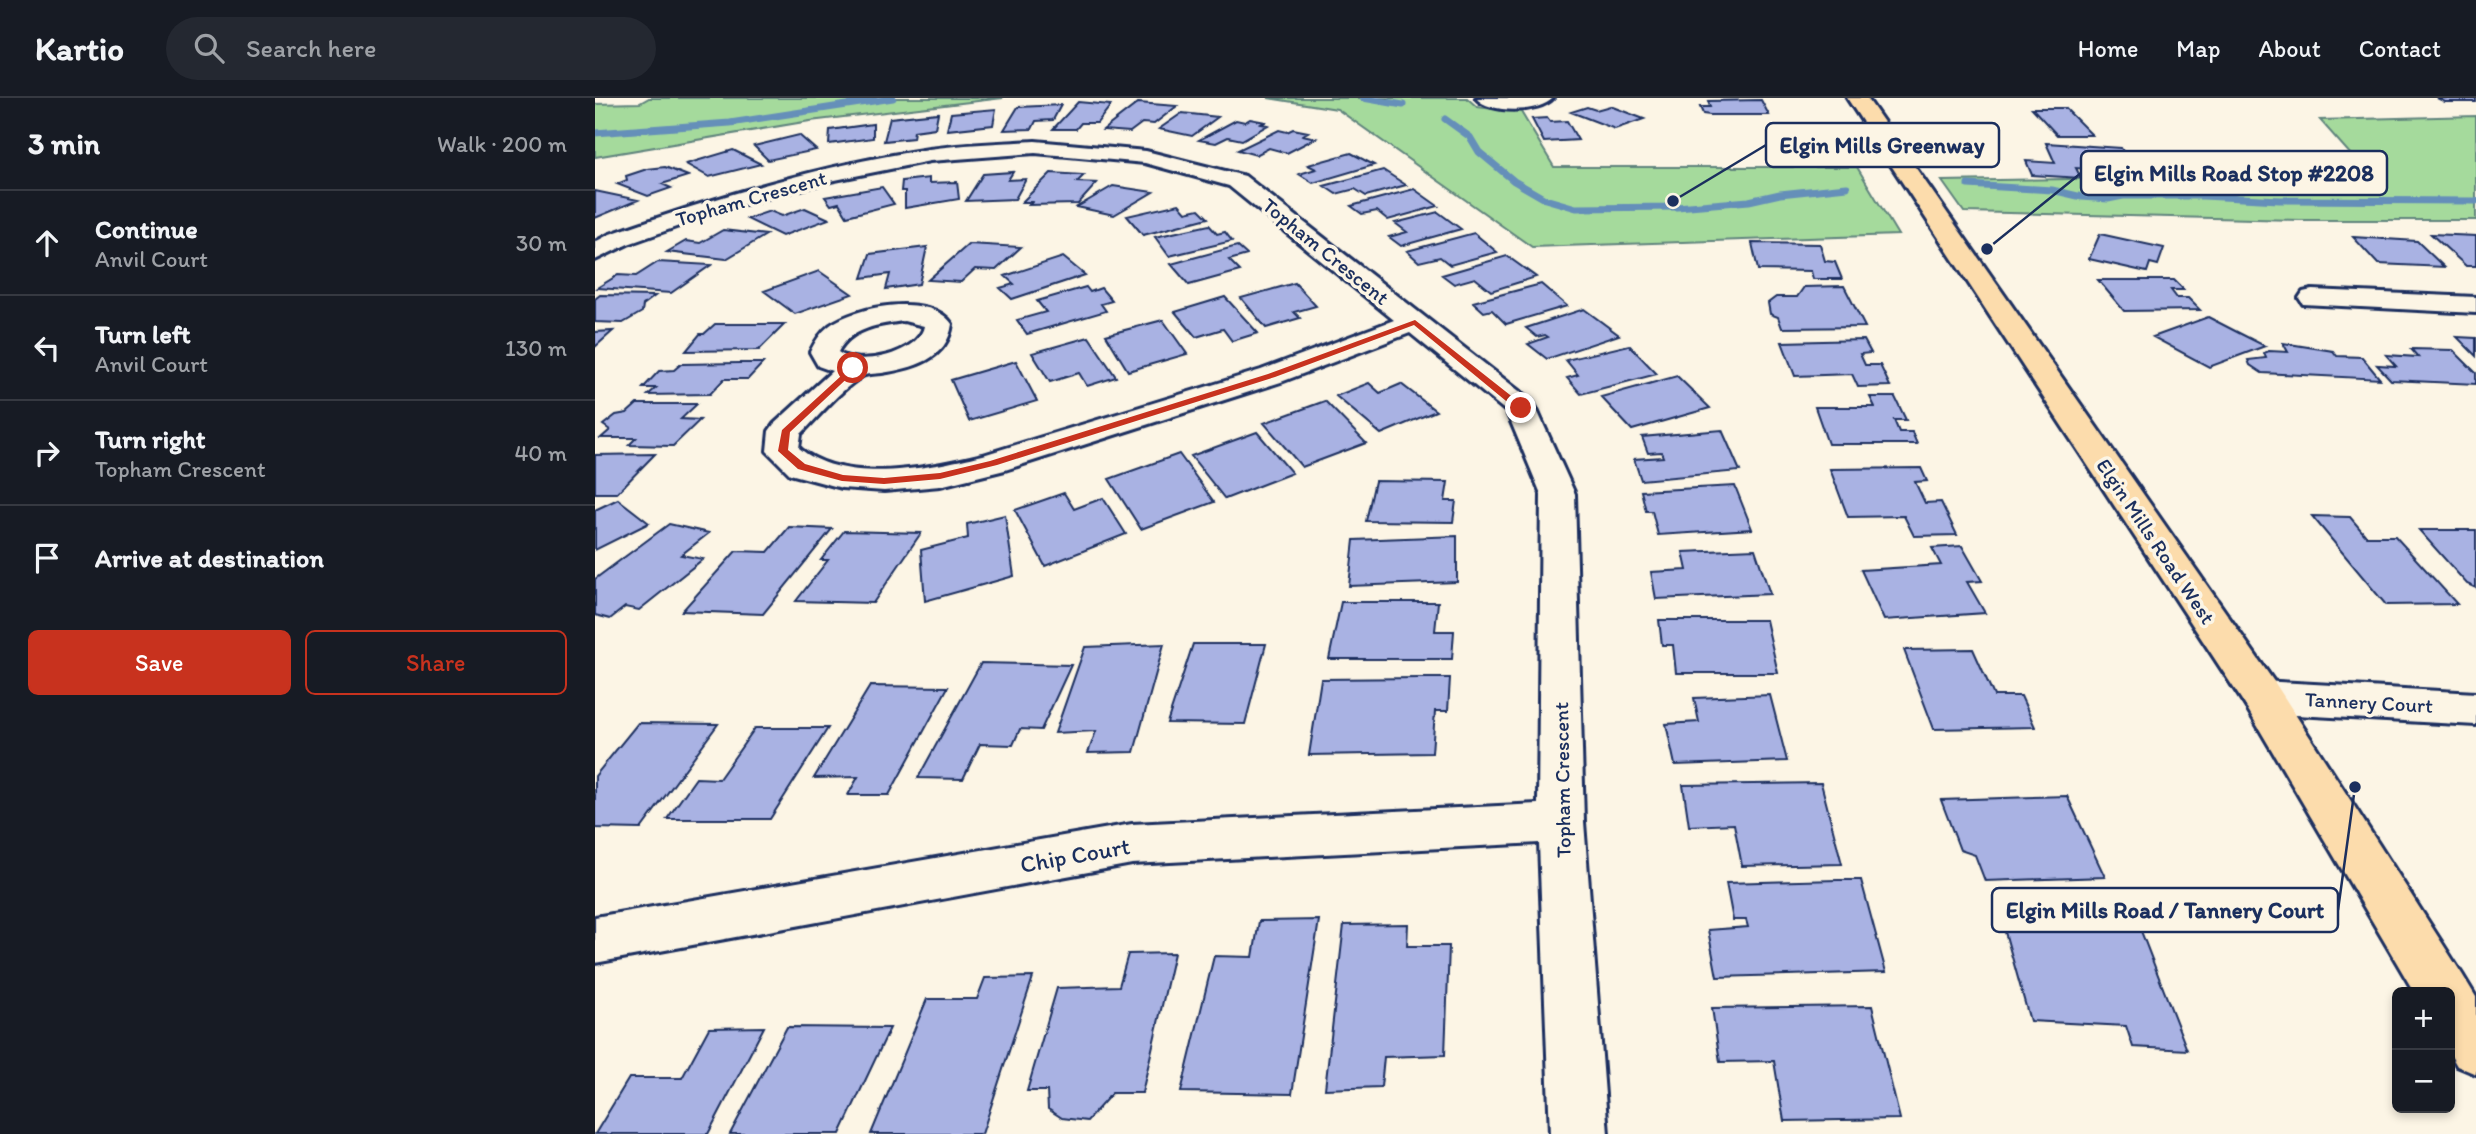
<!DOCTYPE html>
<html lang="en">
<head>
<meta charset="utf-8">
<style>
  :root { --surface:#171b24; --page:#242831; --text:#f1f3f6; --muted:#9ea1a6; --line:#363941; --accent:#c8321e }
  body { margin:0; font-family:Itim,sans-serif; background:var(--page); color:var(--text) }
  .controls { position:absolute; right:21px; bottom:21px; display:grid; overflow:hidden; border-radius:10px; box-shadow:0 4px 10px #0003 }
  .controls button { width:63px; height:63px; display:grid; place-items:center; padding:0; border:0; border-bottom:2px solid var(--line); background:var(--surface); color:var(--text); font:35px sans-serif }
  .stop { position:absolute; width:21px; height:21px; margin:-16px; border:5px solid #c8321e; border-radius:50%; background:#fff }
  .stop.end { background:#c8321e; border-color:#fff; box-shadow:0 2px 7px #0008 }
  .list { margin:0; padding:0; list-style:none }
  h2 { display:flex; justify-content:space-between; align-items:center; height:91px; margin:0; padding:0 28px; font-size:30px }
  h2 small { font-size:23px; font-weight:400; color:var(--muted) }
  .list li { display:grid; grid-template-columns:46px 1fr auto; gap:21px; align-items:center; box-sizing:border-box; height:105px; padding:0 28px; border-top:2px solid var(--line) }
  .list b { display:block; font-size:26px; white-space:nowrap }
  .list p { margin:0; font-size:23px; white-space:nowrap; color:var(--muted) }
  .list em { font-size:23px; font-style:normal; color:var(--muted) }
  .actions { display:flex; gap:14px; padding:21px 28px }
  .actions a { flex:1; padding:16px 0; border:2px solid var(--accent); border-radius:10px; text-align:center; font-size:24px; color:var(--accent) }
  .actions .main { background:var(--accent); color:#fff }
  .icon { flex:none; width:38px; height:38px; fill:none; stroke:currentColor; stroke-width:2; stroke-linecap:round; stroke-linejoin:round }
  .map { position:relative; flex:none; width:1881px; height:1036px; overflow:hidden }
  header { display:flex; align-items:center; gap:42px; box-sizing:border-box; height:98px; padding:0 35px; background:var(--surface); border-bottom:2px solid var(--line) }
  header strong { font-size:33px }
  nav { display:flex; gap:38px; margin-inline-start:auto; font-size:24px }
  .search { width:490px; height:63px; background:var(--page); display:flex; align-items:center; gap:18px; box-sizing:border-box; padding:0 24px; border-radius:38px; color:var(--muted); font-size:26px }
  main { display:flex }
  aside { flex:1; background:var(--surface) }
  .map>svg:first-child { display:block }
  .green { fill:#a5da9c; stroke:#60847d; stroke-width:2 }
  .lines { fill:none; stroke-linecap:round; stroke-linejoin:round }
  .stream { stroke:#658fb9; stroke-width:7 }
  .building { fill:#a9b2e3; stroke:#1b2f5e; stroke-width:2 }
  .minor-casing { stroke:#1b2f5e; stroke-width:6 }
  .major-casing { stroke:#1b2f5e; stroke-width:6 }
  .minor { fill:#fcf5e5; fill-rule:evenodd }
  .major { fill:#fcdcac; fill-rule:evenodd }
  .route { fill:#c8321e }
  .labels { text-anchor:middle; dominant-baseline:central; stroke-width:7; stroke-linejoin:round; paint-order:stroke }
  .street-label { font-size:21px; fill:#1b2f5e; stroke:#fcf5e5 }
  .near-street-label { font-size:24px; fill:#1b2f5e; stroke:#fcf5e5 }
  .leader { fill:none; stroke:#1b2f5e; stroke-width:2.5 }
  .callout-dot { fill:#1b2f5e; stroke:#fcf5e5; stroke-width:2.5 }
  .callout { fill:#fcf5e5; stroke:#1b2f5e; stroke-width:2.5 }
  .callout-label { font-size:23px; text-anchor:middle; font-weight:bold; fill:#1b2f5e }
</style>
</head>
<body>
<header>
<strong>Kartio</strong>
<div class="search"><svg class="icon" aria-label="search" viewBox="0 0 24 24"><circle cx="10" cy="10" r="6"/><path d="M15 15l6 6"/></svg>Search here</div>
<nav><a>Home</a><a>Map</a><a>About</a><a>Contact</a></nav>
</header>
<main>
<aside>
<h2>3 min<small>Walk · 200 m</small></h2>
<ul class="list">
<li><svg class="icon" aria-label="ahead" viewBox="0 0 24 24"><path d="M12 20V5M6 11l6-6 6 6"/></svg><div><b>Continue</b><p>Anvil Court</p></div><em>30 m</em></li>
<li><svg class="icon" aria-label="left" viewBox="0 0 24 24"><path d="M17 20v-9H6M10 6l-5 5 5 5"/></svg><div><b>Turn left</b><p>Anvil Court</p></div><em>130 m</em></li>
<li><svg class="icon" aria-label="right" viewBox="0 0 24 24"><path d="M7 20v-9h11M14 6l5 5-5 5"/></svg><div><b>Turn right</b><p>Topham Crescent</p></div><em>40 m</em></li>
<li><svg class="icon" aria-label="arrive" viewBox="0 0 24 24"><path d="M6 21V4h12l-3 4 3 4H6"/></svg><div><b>Arrive at destination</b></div></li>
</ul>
<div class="actions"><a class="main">Save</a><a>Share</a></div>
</aside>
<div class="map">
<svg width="1881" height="1036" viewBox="0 0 1881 1036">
  <rect width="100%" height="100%" fill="#fcf5e5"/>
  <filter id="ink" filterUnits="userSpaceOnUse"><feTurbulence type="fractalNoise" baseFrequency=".0143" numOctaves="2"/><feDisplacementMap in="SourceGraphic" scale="14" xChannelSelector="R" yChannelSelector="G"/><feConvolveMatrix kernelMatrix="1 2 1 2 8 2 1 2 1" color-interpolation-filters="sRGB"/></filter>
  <g filter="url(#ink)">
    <path class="green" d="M54,0H408L215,23L0,59V6L45,5Z
      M673,0H872L882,9L926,14L959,69H1262L1303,137L937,149L742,11Z
      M1881,18V122H1705L1369,114L1347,83L1773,76L1725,22Z"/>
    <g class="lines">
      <path class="stream" d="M768,0L808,7
        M850,21L875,39L884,54L919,83L950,101L981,110L1082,109L1154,103L1185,96L1252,89
        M0,35L135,25L298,0
        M1373,87L1457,92L1487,99L1513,101L1528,98H1608L1685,102L1881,103"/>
    </g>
    <path class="building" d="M1842,0H1881V4H1850Z
      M1166,2L1174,17H1115L1108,16L1105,9H1115L1113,3Z
      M483,4L516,7L502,25H486L481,31H458Z
      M543,5L582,8L559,26L547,25L535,34L508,32Z
      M466,7L458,22L441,23L437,31L409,32L423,9Z
      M1015,8L1049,21L1020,31L976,14L992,9L1001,12Z
      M1437,10H1470L1497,37H1462Z
      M401,11L398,27L352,32L356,15Z
      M343,15L340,30L319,33L318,40L289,43L295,20Z
      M587,15L623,19L597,38L564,31Z
      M952,20L955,24L972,23L983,42L949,44L937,21Z
      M655,21L670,24L666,26L673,27L647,42L633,39L621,45L604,42L641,22L650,24Z
      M278,26V40L234,46L235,32Z
      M698,31L713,34L708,37L721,40L692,55L674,50L661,57L643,52L684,32L692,34Z
      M204,37L221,52L173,62L159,48Z
      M1451,45L1526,50L1540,74L1481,70L1486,80L1437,77L1431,63L1460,65Z
      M138,52L166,66L114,79L91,66Z
      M756,55L779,67L718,85L704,76L721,71L713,67Z
      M70,69L93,78L67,86L76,90L53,98L22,86L32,82L31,78L52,71Z
      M788,72L811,87L771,98L760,91L741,96L729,88Z
      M418,74L413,82L431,81L420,101L371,103L388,76Z
      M456,75L489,77L482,84L502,85L483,106L434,107L437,104H427Z
      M334,80V85L362,84L364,101L310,110V93H306L307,83Z
      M518,88L558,94L519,117L482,109Z
      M287,89L299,106L252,118L244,105L236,107L230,99Z
      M819,91L843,108L793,122L782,113L767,116L756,108Z
      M0,93L43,102L0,120Z
      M584,106L591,114L604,111L613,120L548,137L532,118Z
      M210,110L234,121L187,138L152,121L175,113L187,118Z
      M843,114L866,131L806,148L794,139L812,134L800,125Z
      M614,127L622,136L630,134L637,143L574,158L560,139Z
      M128,132L171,137L131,161L72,154L91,143L105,145Z
      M879,135L902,154L855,167L845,159L824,164L812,153Z
      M1505,136L1569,150L1563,167L1555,165L1552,174L1494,161Z
      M1836,136L1881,138V168H1871Z
      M1758,139L1822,143L1849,169L1783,166Z
      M1157,145L1225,146L1230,163L1240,164L1247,181H1218L1216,173L1163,172Z
      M374,146L426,149L401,172L380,171L366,184L333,182Z
      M642,148L652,157L634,162L645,173L594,187L576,166Z
      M332,149L324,186L291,191L295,176L267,180L275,156Z
      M912,158L941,179L896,193L880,180L859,186L847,177Z
      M468,159L490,177L417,201L405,190L419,186L410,178Z
      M63,164L116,167L76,195L2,190L23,177L41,178Z
      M224,173L257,196L200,216L169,193Z
      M1503,182H1579L1589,192H1576L1582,200H1593L1605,212L1529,213Z
      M700,185L721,208L699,214L705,220L671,230L646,200Z
      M946,186L972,208L911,226L897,212L889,214L878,204Z
      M1249,188L1270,229L1187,230L1183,219L1175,216L1173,205L1181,199H1202L1209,189Z
      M491,189L495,194L506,190L517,203L506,206L511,213L432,236L422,222L451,214L442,203Z
      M5,197L60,198L48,207L47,214L28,225L0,224V201Z
      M630,199L663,235L637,243L628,231L601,239L580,214Z
      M989,211L1024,237L952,261L933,246L953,239L950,237L942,239L931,230Z
      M1613,219L1646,236L1670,248L1614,269L1558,239Z
      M568,222L592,256L533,273L511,237Z
      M120,226H190L164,252L91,253L105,236H109Z
      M18,233L0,249V234Z
      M494,239L521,279L492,288L484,275L455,284L437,255Z
      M1862,239L1881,240V258Z
      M1269,242L1276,255L1265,256L1270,267H1285L1295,288L1263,289L1257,276L1200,278L1187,244Z
      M1688,245L1738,253L1742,258L1767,259L1785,281L1667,275L1655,267L1653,262L1671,260L1669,255L1674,253L1693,254Z
      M1034,247L1062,276L986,296L972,280L983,277L971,262Z
      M1816,251L1858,252L1881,275V286L1796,282L1782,267L1801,268L1791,257L1823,259Z
      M421,263L442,303L374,323L356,282Z
      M145,265H168L153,281H129L115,296L53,297L61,290H48L64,273L79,272L86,266Z
      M1082,278L1115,310L1037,332L1006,299Z
      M774,285L785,295L806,286L841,313L786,336L741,298Z
      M1275,299H1300L1311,322H1299L1304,334H1317L1322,346H1233L1220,309H1280Z
      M730,303L771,345L707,369L669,325Z
      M42,306H102L86,321L105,322L78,348L34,347L41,340H6L15,332L8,327L21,317L32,315Z
      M1127,332L1145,373L1046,382L1039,361L1068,359L1066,354L1053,355L1047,339Z
      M662,334L697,375L630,401L596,358Z
      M60,356L22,395H0V357Z
      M584,356L619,404L546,431L514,381Z
      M1326,370L1332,383L1320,384L1330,405L1346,404L1362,437L1319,438L1309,418L1253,419L1235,371Z
      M780,383L853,384L850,403H861L858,424L771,423Z
      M1140,388L1157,431L1063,437L1057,413H1051L1046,393Z
      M469,395L479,411L508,400L531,436L450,468L420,412Z
      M23,401L54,425L0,452V412Z
      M410,417L419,478L330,503L326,452L373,440L372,426Z
      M1717,418L1755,419L1771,438H1800L1862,506L1791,507Z
      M74,426L114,435L86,457L108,461L44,512L30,509L15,521L0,517V481Z
      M194,429L237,431L168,516L87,513L141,453L173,454Z
      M1824,432H1881V490L1872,486Z
      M249,433L326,435L278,505L201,503L233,462H226Z
      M862,438V484L754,488L759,442Z
      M1367,448L1387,483L1372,484L1390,515L1289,522L1266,472L1346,467L1337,450Z
      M1160,451L1175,496L1061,501L1056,474L1092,472L1088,454Z
      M746,504H843L840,533H859L857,561H734Z
      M1064,522H1171L1183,575H1081L1078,547H1067Z
      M569,546L539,654L493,655L501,633L460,635L490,549Z
      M598,546H671L650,626L572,625Z
      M1378,551L1399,598H1426L1440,629L1339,631L1309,552Z
      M386,565L476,567L446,632L425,631L418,647L385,646L368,681L323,680Z
      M826,580H855L853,613H840L837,655L714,657L726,581Z
      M275,588L353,589L294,697H253L263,679L219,680Z
      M1175,597L1192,663L1080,667L1071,626L1104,624L1099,600Z
      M43,625L123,626L46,731L0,730V678Z
      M160,630H233L175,721H72L101,680L124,681Z
      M1226,685L1247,766L1147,768L1139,726L1094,728L1088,687Z
      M1472,698L1510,779L1390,783L1380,757L1365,752L1346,702Z
      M1243,782H1266L1291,874L1122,879L1113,832L1153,829L1151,822H1138L1131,785Z
      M1403,809L1539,815L1592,952L1538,949L1531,928L1435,923Z
      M724,822L697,996L586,994L619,858L658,859L664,823Z
      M813,826L812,848H854L850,957L789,959L786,989L730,991L749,827Z
      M579,855L547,995H517L492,1023L467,1020L453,1011L452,993H432L462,890L524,888L533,856Z
      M438,879L387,1036H276L332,901H382L390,880Z
      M1277,908L1305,1021L1189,1023L1179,963L1125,964L1117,910Z
      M169,929L113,1036H0L34,980H87L114,930Z
      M192,929L295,930L245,1036H135Z"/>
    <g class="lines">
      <defs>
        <path id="minor" d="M881,0H958C945,15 894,16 881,0Z
          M440,43L551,53L650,78L937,303L941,310L980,396L989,724L1013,1036H955L944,745L537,766L0,865V819L537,726L943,706L946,396L912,314L815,235L686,284L410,372L345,388L289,393L247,390L195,376L172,353L174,333L179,326L237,273L223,268L215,254C220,244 225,235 234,228C261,208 335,194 357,226C352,262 318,270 287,275C280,276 271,275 266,279C244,293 225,317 206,336L204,350C250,388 335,370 388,357L666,272L799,222L634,88L550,65L440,55L335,63L235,83L138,109L33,146L0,162V144L15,136C119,100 225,67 334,51C369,46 405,45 440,43ZM309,223L329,228C324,256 263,270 243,254C255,230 285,226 309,223Z
          M1717,192L1881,199V215L1708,206L1704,200L1708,194Z
          M1667,583L1881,595V627L1667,615L1652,610L1646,599L1652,588Z"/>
        <path id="major" d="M1252,0H1272L1682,588L1867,876L1881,899V976L1862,968L1855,956V894H1819L1652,610Z"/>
      </defs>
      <use href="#minor" class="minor-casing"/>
      <use href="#major" class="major-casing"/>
      <use href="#minor" class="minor"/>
      <use href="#major" class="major"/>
    </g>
  </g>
  <path class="route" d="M820,222L929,308V312H922L819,227L680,279L402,367L345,381L289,386L247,383L203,371L183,353L187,332L258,267L261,272L195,334L193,352L210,366L248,377L289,380L345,375L395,363L673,276Z"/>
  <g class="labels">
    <g class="street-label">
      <text transform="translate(156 100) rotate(-16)">Topham Crescent</text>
      <text transform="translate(731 153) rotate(39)">Topham Crescent</text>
      <text transform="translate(1561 443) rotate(56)">Elgin Mills Road West</text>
      <text transform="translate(1774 604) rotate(3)">Tannery Court</text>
      <text transform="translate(967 682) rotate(-91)">Topham Crescent</text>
    </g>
    <g class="near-street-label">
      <text transform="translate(480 757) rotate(-10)">Chip Court</text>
    </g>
  </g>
  <path class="leader" d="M1078 103L1171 47M1392 151L1486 75M1760 689L1743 812"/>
  <g class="callout-dot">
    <circle cx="1078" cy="103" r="7"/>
    <circle cx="1392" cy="151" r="7"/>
    <circle cx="1760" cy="689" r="7"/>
  </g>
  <g class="callout">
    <rect x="1171" y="25" width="233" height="44" rx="7"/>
    <rect x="1486" y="53" width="306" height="44" rx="7"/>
    <rect x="1397" y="790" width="346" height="44" rx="7"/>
  </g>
  <g class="callout-label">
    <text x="1287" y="55">Elgin Mills Greenway</text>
    <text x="1639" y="83">Elgin Mills Road Stop #2208</text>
    <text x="1570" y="820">Elgin Mills Road / Tannery Court</text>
  </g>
</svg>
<div class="controls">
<button>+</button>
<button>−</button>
</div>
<div class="stop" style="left:258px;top:270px"></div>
<div class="stop end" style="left:926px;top:310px"></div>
</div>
</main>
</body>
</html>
